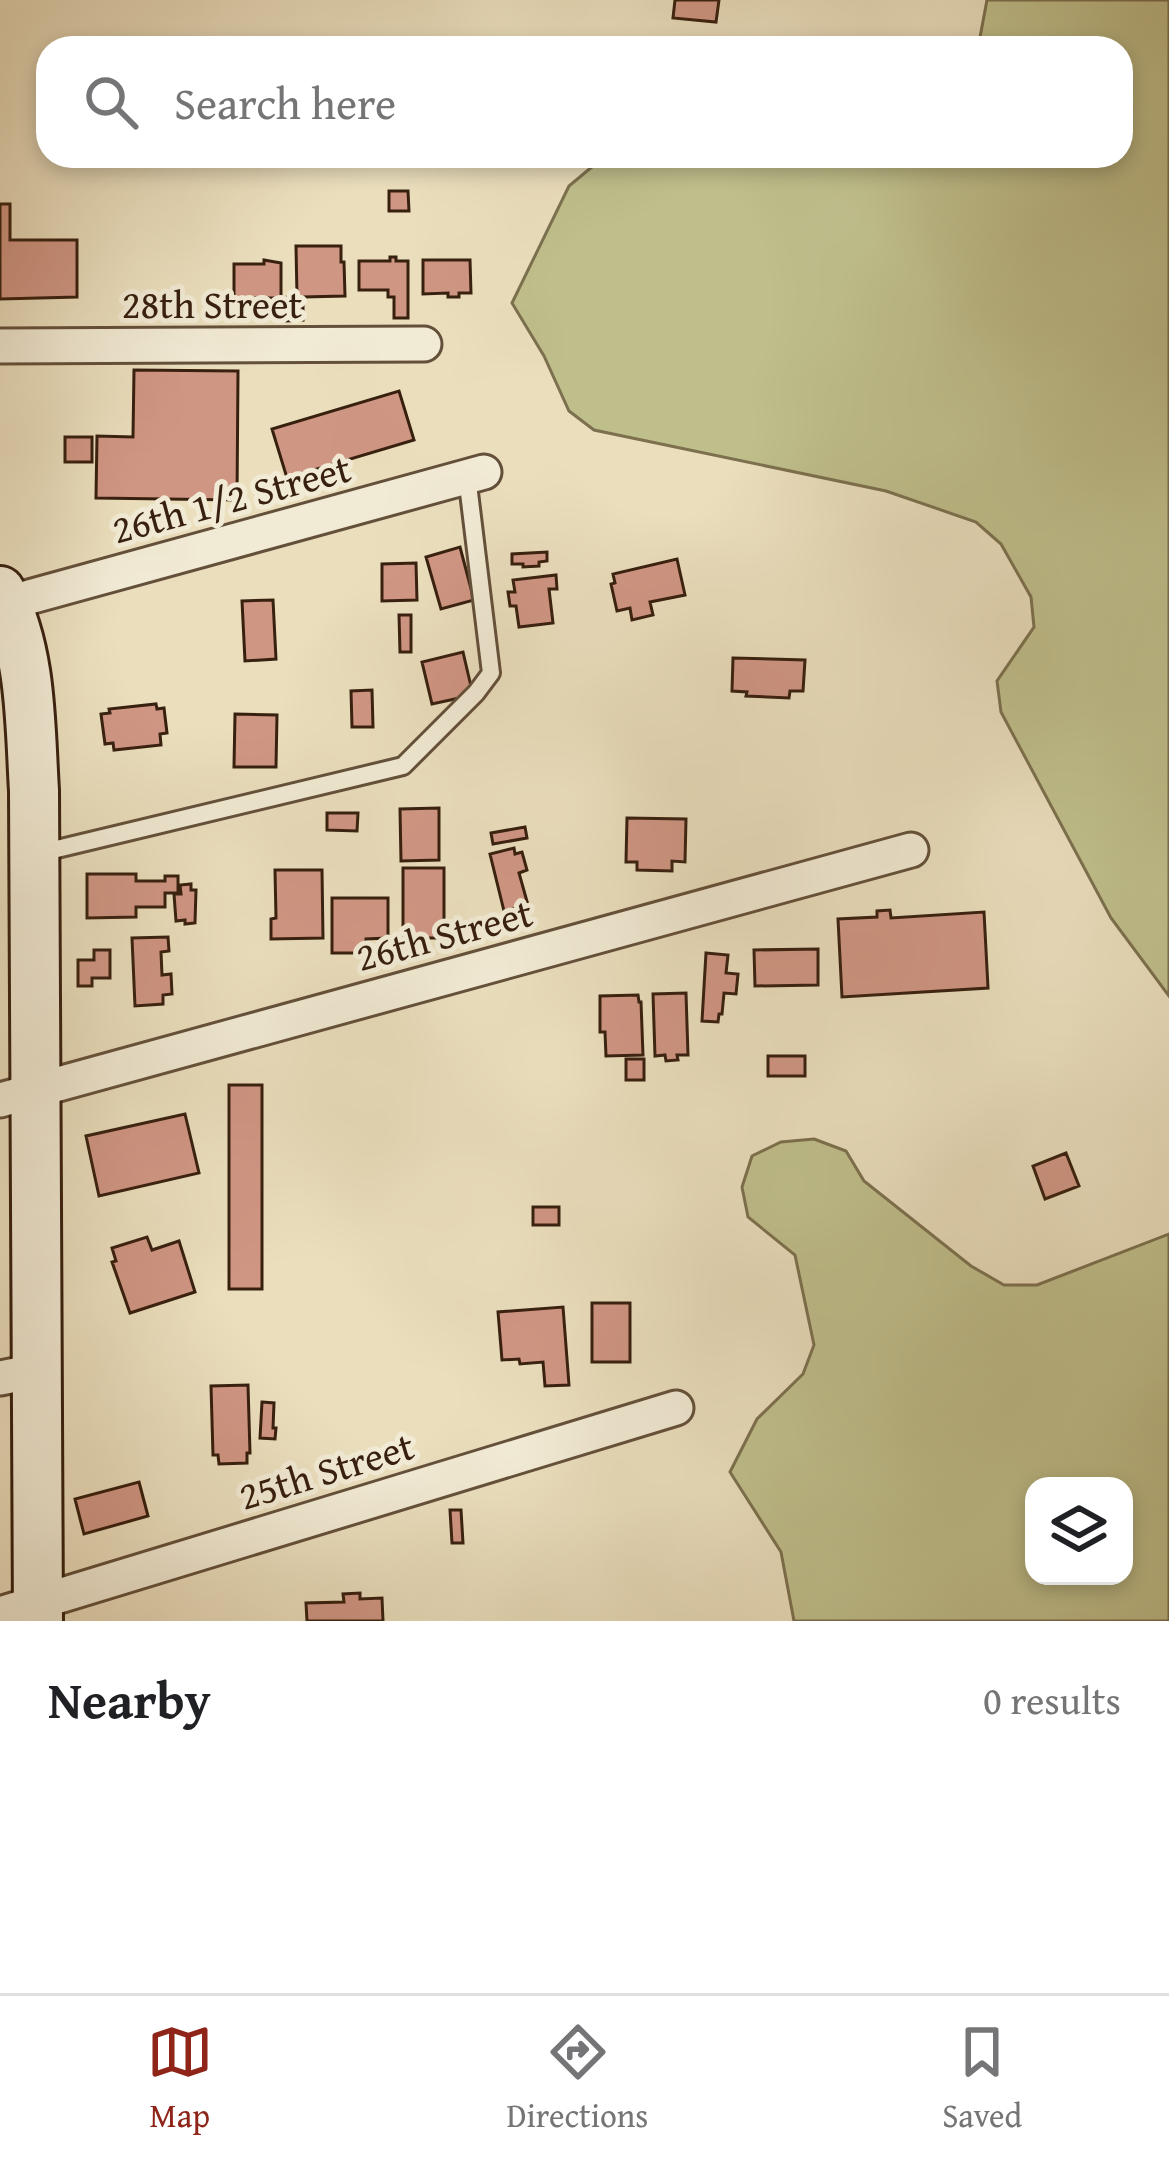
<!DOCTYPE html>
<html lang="en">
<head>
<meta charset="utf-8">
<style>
  :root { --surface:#fff; --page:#f2f2f2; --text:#202124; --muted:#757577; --line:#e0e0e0; --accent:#8f2418 }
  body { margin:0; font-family:"Gentium Book Plus",serif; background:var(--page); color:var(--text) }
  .controls { position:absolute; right:36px; bottom:36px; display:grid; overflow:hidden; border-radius:24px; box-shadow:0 6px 18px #0003 }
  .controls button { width:108px; height:108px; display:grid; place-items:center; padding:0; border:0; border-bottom:3px solid var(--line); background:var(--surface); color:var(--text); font:60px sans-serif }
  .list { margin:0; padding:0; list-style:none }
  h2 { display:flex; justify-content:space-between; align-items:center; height:156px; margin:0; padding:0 48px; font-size:51px }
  h2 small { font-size:39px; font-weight:400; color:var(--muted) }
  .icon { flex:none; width:66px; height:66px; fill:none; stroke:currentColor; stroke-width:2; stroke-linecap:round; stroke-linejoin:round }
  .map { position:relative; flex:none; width:1169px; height:1621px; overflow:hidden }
  .search { position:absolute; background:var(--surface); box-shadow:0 6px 18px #0003; left:36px; right:36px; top:36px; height:132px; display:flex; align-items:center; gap:30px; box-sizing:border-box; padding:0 42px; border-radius:36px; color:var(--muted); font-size:45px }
  .sheet { height:372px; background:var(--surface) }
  nav { display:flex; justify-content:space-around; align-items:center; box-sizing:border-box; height:168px; border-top:3px solid var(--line); background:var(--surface); font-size:33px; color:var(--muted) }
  nav a { display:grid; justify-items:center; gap:6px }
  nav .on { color:var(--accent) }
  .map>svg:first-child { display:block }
  .green { fill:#bfbf8c; stroke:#7c704e; stroke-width:3; fill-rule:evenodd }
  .building { fill:#d09684; stroke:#38200f; stroke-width:3 }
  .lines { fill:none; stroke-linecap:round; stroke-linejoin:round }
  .service-casing { stroke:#64503a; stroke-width:22 }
  .minor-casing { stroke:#64503a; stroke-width:39 }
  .secondary-casing { stroke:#38200f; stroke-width:54 }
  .service { stroke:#f1ead4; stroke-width:16 }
  .minor { stroke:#f1ead4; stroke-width:33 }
  .secondary { stroke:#f1ead4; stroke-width:48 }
  .labels { text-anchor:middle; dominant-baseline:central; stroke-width:10; stroke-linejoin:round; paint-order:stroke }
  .street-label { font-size:39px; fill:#38200f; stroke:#f1ead4 }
</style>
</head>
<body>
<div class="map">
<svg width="1169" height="1621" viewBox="0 0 1169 1621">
  <rect width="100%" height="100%" fill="#eadebd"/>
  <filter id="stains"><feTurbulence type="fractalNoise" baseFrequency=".00167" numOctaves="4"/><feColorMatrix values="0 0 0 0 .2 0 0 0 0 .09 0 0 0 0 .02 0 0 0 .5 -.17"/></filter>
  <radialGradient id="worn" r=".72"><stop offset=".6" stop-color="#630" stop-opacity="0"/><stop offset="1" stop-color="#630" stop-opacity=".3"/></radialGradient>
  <path class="green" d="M987,0H1169V996L1111,918L1001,712L997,681L1034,627L1031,597L1001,544L976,522L886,491L594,430L569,411L544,356L512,303L569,186L593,166L650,156H1121V48H978Z
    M814,1139L846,1151L864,1181L971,1266L1004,1285H1037L1169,1234V1621H794L781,1552L730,1472L757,1419L803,1374L814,1345L795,1255L748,1217L742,1187L752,1156L781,1142ZM1034,1486H1124V1576H1034Z"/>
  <path class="building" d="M675,0H719L716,22L673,18Z
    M389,191H408L409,211H389Z
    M0,204H10V240H77V297L0,299Z
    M296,246H341V262H344L345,296L303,297V320L287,321V297L297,296Z
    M390,257H396V261H408V318H394V297H388V290H359V261H390Z
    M264,260L281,263V298H234V264H264Z
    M423,260H470L471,293H459V297H448V293L423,294Z
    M134,370L238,371L237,500L96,498L97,436L133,437Z
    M399,391L414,440L287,478L272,429Z
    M65,437H92V462H65Z
    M460,547L474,600L441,609L426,557Z
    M547,552V561L539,562V566L523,567V564H512V554Z
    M677,559L685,595L650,602L653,615L632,620L630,608L617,611L611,584L615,583L613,574Z
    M416,563L417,600L382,601V564Z
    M556,575L557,589H549L553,623L519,627L516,606H510L508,592H515L513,580Z
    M273,600L276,659L245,661L242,601Z
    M399,615H411V652H400Z
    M463,652L473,695L432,704L422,662Z
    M733,658L805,660L803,691H790L789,698L746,696L747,692L732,691Z
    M372,690L373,727H352L351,691Z
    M156,704L157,709L164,708L167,733L160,734L161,745L114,750L113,743L105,744L101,714L110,713L109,709Z
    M235,714L277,715L276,767H234Z
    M439,808V860L401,861L400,809Z
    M327,813H358L357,831L327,830Z
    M627,818L686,819L685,862L672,861V871L637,870V862H626Z
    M525,827L527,838L493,844L491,833Z
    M514,848L515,854L522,852L527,870L519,873L528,905L504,911L490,854Z
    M403,868H444V938H403Z
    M275,870H322L323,938L271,939V919L276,918Z
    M87,874H136V881H165V876H178V893H165V907H136V917L87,918Z
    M191,884V890H196L195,923L185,924V920L176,921L174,894H181L180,885Z
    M332,898H388V938L366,939V953H332Z
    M890,910L891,918L984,912L988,988L842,997L838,919L877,917V911Z
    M168,937L169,951L161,952L162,975L171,974L172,994L163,995V1004L135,1006L132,938Z
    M818,949V985L755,986L754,950Z
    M94,950H110V978H92V986H78V960H94Z
    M706,953L728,955L726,973L738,974L736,994L724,993L722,1014H719L718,1022L702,1021Z
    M686,993L688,1055H677L678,1060L666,1061L665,1055L655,1056L653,994Z
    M638,995L639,1002H641L643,1055L606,1056L605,1032H600V996Z
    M768,1056H805V1076H768Z
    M626,1059H644V1080H626Z
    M229,1085H262V1289H229Z
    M185,1114L199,1173L99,1196L86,1136Z
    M1066,1153L1079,1186L1045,1199L1033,1166Z
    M533,1207H559V1225H533Z
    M147,1237L152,1250L179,1241L195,1292L130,1313L112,1262L116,1261L112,1248Z
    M592,1303H630V1362H592Z
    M563,1307L569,1385L545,1386L543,1362L520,1364L519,1359L502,1360L498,1312Z
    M248,1385L250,1453H247V1463L219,1464L218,1455H213L211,1386Z
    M262,1402L274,1403L273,1428H276L275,1439L260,1438Z
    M139,1482L148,1516L84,1534L75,1499Z
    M450,1510H461L463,1543H452Z
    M360,1593V1599L382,1598L383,1621H307L306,1603L344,1602L343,1594Z"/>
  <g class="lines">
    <defs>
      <path id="service" d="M36,854L403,766L476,693L491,673L467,476"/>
      <path id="minor" d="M0,346L424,344
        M0,605L484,472
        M0,1100L911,850
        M0,1378L36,1371
        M0,1614L676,1408"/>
      <path id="secondary" d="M0,591C32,652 30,725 34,791L38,1621"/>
    </defs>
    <use href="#service" class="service-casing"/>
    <use href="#minor" class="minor-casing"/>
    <use href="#secondary" class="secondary-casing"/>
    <use href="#service" class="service"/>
    <use href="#minor" class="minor"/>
    <use href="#secondary" class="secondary"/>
  </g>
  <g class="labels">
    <g class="street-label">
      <text x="212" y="303">28th Street</text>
      <text transform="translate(231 498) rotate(-15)">26th 1/2 Street</text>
      <text transform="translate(444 934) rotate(-15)">26th Street</text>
      <text transform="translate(326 1470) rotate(-17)">25th Street</text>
    </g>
  </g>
  <rect width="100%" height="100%" filter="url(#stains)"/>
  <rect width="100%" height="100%" fill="url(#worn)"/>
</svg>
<div class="controls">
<button><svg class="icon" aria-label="layers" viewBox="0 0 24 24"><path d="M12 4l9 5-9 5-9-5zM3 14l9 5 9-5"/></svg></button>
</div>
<div class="search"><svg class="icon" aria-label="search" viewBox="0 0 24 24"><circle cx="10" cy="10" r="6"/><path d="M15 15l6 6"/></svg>Search here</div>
</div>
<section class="sheet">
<h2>Nearby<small>0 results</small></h2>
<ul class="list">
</ul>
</section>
<nav>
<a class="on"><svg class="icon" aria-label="map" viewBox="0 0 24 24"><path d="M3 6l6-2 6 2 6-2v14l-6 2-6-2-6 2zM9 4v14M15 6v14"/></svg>Map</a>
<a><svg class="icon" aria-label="directions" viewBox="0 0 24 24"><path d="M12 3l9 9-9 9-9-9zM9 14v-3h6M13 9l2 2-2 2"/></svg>Directions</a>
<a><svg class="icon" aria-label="saved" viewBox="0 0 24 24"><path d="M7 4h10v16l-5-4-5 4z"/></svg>Saved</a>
</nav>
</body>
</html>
